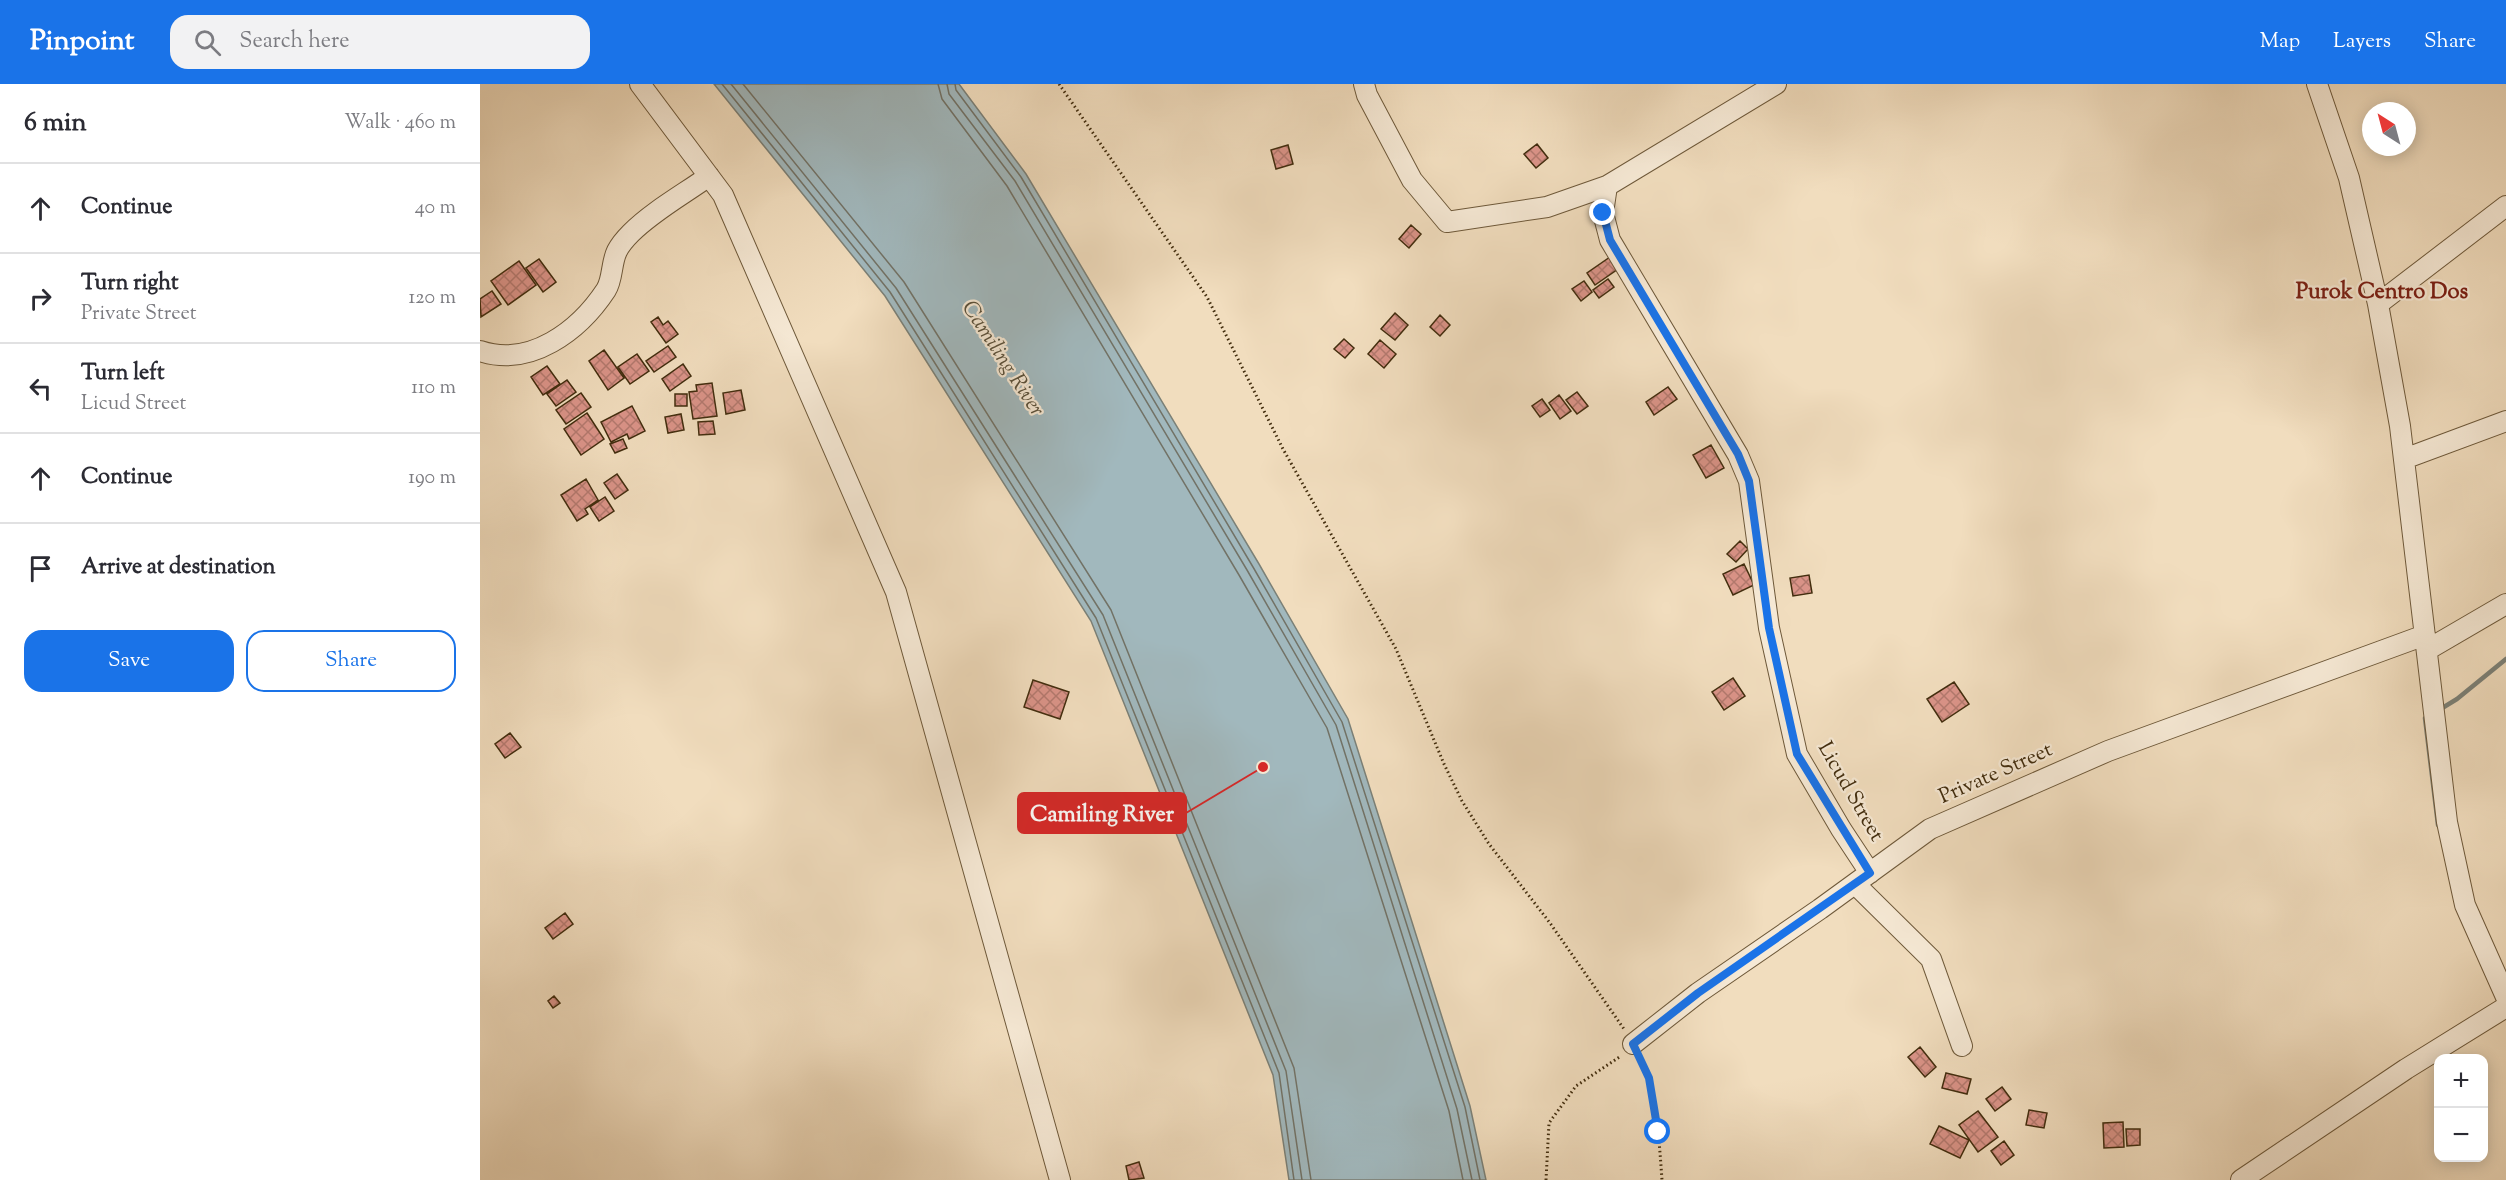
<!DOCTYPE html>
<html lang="en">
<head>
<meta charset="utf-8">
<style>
  :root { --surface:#fff; --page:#f2f2f3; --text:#2b2b33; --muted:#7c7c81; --line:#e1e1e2; --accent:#1a73e8 }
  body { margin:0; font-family:"Sorts Mill Goudy",serif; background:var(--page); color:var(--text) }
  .controls { position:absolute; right:18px; bottom:18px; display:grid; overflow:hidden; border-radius:12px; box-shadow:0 3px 15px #0003 }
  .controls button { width:54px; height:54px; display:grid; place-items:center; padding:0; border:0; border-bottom:2px solid var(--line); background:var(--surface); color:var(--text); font:30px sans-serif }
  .compass { position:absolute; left:1882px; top:18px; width:54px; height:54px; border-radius:50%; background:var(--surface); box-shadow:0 3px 15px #0003; rotate:324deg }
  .stop { position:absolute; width:18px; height:18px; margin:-14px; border:4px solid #1a73e8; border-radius:50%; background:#fff }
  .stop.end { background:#1a73e8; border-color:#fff; box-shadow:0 2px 6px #0008 }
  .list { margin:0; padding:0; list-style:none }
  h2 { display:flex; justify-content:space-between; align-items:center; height:78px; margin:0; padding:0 24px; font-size:26px }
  h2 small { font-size:20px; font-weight:400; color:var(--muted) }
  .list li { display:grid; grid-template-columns:39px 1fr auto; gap:18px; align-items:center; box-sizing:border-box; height:90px; padding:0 24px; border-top:2px solid var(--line) }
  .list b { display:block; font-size:22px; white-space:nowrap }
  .list p { margin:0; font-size:20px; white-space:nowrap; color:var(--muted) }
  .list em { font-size:20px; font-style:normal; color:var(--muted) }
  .actions { display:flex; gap:12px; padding:18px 24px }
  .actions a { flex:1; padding:14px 0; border:2px solid var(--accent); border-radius:18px; text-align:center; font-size:21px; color:var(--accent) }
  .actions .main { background:var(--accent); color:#fff }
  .icon { flex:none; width:33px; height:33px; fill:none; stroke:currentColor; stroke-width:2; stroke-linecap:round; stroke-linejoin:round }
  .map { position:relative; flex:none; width:2026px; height:1096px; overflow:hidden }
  header { display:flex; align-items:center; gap:36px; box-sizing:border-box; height:84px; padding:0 30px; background:var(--accent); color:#fff }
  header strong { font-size:28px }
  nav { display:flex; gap:33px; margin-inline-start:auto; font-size:21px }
  .search { width:420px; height:54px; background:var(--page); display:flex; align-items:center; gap:15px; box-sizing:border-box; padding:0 21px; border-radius:18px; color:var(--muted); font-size:22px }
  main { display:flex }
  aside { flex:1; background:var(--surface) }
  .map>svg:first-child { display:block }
  .water { fill:#a1b8bd; stroke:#7b8077; stroke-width:1.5 }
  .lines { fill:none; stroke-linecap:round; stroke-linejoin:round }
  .shore { stroke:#727266; stroke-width:1.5 }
  .stream { stroke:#7b8077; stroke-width:4.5 }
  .building { fill:url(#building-cross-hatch); stroke:#422d0e; stroke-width:1.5 }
  .minor-casing { stroke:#6e593a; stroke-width:22 }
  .path { stroke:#422d0e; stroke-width:3; stroke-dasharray:1.5 3; stroke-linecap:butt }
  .minor { stroke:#f6e9d5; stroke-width:20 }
  .route { stroke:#1a73e8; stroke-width:8 }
  .labels { text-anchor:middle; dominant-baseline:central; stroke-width:4.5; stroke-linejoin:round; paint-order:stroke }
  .street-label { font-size:21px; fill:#422d0e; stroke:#f6e9d5 }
  .neighbourhood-label { font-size:22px; font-weight:bold; fill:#7a1f14; stroke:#f6e9d5 }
  .water-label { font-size:22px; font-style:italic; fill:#5a503a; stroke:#f6e9d5 }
  .leader { fill:none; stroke:#d62828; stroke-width:2 }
  .callout-dot { fill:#d62828; stroke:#f6e9d5; stroke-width:2 }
  .callout { fill:#d62828; stroke:#d62828; stroke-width:2 }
  .callout-label { font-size:22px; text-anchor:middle; font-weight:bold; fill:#fff }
</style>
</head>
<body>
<header>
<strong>Pinpoint</strong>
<div class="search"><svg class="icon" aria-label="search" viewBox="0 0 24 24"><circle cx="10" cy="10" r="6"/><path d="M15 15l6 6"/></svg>Search here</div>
<nav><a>Map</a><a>Layers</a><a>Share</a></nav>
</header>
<main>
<aside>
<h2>6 min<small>Walk · 460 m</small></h2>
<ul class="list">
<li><svg class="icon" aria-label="ahead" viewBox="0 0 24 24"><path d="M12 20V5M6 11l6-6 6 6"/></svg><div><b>Continue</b></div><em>40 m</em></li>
<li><svg class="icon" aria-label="right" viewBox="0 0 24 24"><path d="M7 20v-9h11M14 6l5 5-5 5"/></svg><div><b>Turn right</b><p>Private Street</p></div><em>120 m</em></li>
<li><svg class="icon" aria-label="left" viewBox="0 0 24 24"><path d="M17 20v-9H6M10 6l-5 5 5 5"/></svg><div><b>Turn left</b><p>Licud Street</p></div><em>110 m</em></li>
<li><svg class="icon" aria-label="ahead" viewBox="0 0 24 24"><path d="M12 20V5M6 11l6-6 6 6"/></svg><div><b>Continue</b></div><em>190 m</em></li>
<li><svg class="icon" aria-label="arrive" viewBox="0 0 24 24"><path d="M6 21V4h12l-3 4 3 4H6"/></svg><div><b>Arrive at destination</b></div></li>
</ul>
<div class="actions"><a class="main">Save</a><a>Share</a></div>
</aside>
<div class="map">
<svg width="2026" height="1096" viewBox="0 0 2026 1096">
  <defs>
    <pattern id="building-cross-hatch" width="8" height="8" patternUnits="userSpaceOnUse" patternTransform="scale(1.5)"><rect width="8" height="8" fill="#db9489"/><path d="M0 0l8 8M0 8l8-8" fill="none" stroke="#b3796e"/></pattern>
  </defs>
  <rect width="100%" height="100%" fill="#f1ddbe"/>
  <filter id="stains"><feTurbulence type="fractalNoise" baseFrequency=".00333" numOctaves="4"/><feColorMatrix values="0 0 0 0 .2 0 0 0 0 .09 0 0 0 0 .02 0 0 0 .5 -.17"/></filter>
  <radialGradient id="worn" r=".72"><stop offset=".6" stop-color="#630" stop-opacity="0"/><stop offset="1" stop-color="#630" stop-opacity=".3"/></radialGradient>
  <path class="water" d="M234,0H479L546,90L779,480L868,635L990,1022L1006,1096H809L793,991L611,537L405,212Z"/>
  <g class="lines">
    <path class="shore" d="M242,0L410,208L616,534L799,989L814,1096
      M251,0L416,204L623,531L806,987L822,1096
      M263,0L424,198L631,526L814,984L831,1096
      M458,0L462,15L527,102L759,491L847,644L969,1027L983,1096
      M467,0L469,10L535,97L767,486L856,641L977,1025L992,1096
      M475,0L476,6L541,93L773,483L862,638L985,1023L1000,1096"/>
    <path class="stream" d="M1959,626L1977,615L2026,575
      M1948,632L1945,634L1958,741"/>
  </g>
  <path class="building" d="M1057,60L1068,74L1056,84L1044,70Z
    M808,61L813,80L796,85L791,66Z
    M931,141L941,150L929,164L919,155Z
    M1130,173L1138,185L1115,201L1107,189Z
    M59,175L76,198L63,208L46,184Z
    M39,177L56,201L28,221L11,197Z
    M1128,195L1134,203L1119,214L1113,206Z
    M1104,197L1112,208L1101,217L1092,205Z
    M12,207L21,220L1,233L0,215Z
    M915,229L928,241L915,256L901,245Z
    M960,231L970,241L960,252L950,243Z
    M178,233L183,241L188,237L198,250L186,259L171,238Z
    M864,255L874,264L865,274L854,265Z
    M900,256L916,270L904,284L888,270Z
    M188,262L196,273L174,288L166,277Z
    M124,266L144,294L128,306L109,277Z
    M157,270L169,287L150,300L138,283Z
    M203,280L211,292L190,307L182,295Z
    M67,282L80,300L63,311L51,293Z
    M87,296L96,308L76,322L67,310Z
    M232,299L237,332L213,335L209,308L217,307L216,301Z
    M1188,303L1197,315L1174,331L1166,318Z
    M261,306L265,326L246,330L243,309Z
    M1097,308L1108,322L1097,330L1086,316Z
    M101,309L111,323L86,340L76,326Z
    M195,310H207V322H195Z
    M1079,311L1091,327L1080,335L1069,319Z
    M1062,315L1070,326L1060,333L1052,322Z
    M152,322L165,347L149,355L147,350L131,358L121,338Z
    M107,329L124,355L101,371L84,345Z
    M201,330L204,346L188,349L185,333Z
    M233,337L235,350L219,351L218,338Z
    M143,355L147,364L135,369L130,360Z
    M1231,361L1244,384L1226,394L1213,371Z
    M137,390L148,406L135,415L124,399Z
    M106,395L118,416L105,425L108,430L97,437L81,411Z
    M125,413L134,427L119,437L110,423Z
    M1260,457L1268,465L1256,478L1247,470Z
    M1264,480L1274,501L1253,511L1243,490Z
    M1329,491L1332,509L1313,512L1310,494Z
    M1253,594L1265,612L1244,626L1232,608Z
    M553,596L589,608L580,635L544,623Z
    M1474,598L1489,620L1462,638L1447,615Z
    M30,649L41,663L25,674L15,660Z
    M85,829L93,840L73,855L65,844Z
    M74,912L80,919L73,924L68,917Z
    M1440,963L1456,983L1445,993L1428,973Z
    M1466,989L1491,995L1487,1010L1462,1004Z
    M1522,1003L1531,1015L1515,1027L1506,1015Z
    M1549,1026L1567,1029L1564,1044L1546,1041Z
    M1498,1027L1518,1053L1498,1068L1479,1041Z
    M1643,1038L1644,1063L1624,1064L1623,1039Z
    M1459,1042L1489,1056L1480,1074L1450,1060Z
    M1646,1045H1660V1061L1647,1062Z
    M1524,1057L1534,1071L1521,1081L1511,1067Z
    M659,1078L664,1094L649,1096L646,1082Z"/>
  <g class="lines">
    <defs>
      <path id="minor" d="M160,0L243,111L416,508L580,1096
        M884,0L887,11L932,96L967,138L1067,123L1127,102L1296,0
        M1837,0L1869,94L1898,220L1920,342L1967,738L1985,821L2026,913
        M1127,102L1123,129L1130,156L1258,371L1269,397L1289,544L1317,670L1361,745L1390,789
        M1898,220L2026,122
        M0,267C50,284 99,247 126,206C133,195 131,179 137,167C140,161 147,153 151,149C173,127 204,110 229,92
        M1924,375L2026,337
        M1947,566L2026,520
        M1375,800L1451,875L1482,962
        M1153,960L1218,909L1340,825L1450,745L1628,667L1945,551
        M1761,1096L1926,985L2026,923"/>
    </defs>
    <use href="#minor" class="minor-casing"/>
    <path class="path" d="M579,0L727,213L803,365L916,565L964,680L982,717L1009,760L1070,839L1144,945
      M1160,975C1177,1012 1179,1055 1182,1096
      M1066,1096L1069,1039L1096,1002L1141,972"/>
    <use href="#minor" class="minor"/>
  </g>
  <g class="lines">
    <path class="route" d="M1123,129L1130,156L1258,370L1269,397L1289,544L1317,670L1390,789L1218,909L1153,960L1169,994L1178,1048"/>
  </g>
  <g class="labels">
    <g class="street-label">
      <text transform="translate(1516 690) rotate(-24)">Private Street</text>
      <text transform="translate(1370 708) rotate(60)">Licud Street</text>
    </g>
    <g class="neighbourhood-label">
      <text x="1902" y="209">Purok Centro Dos</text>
    </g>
    <g class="water-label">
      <text transform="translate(522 275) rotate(57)">Camiling River</text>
    </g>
  </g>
  <path class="leader" d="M783 683L706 729"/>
  <circle class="callout-dot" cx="783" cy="683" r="6"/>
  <rect class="callout" x="538" y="709" width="168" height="40" rx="6"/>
  <g class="callout-label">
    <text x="622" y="737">Camiling River</text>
  </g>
  <rect width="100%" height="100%" filter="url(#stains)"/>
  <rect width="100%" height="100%" fill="url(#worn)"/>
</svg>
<div class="controls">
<button>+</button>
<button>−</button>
</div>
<svg class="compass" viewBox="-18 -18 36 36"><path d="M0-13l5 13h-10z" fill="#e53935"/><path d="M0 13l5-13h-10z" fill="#7c7c81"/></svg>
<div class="stop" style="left:1178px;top:1048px"></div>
<div class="stop end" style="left:1123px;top:129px"></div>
</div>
</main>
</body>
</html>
